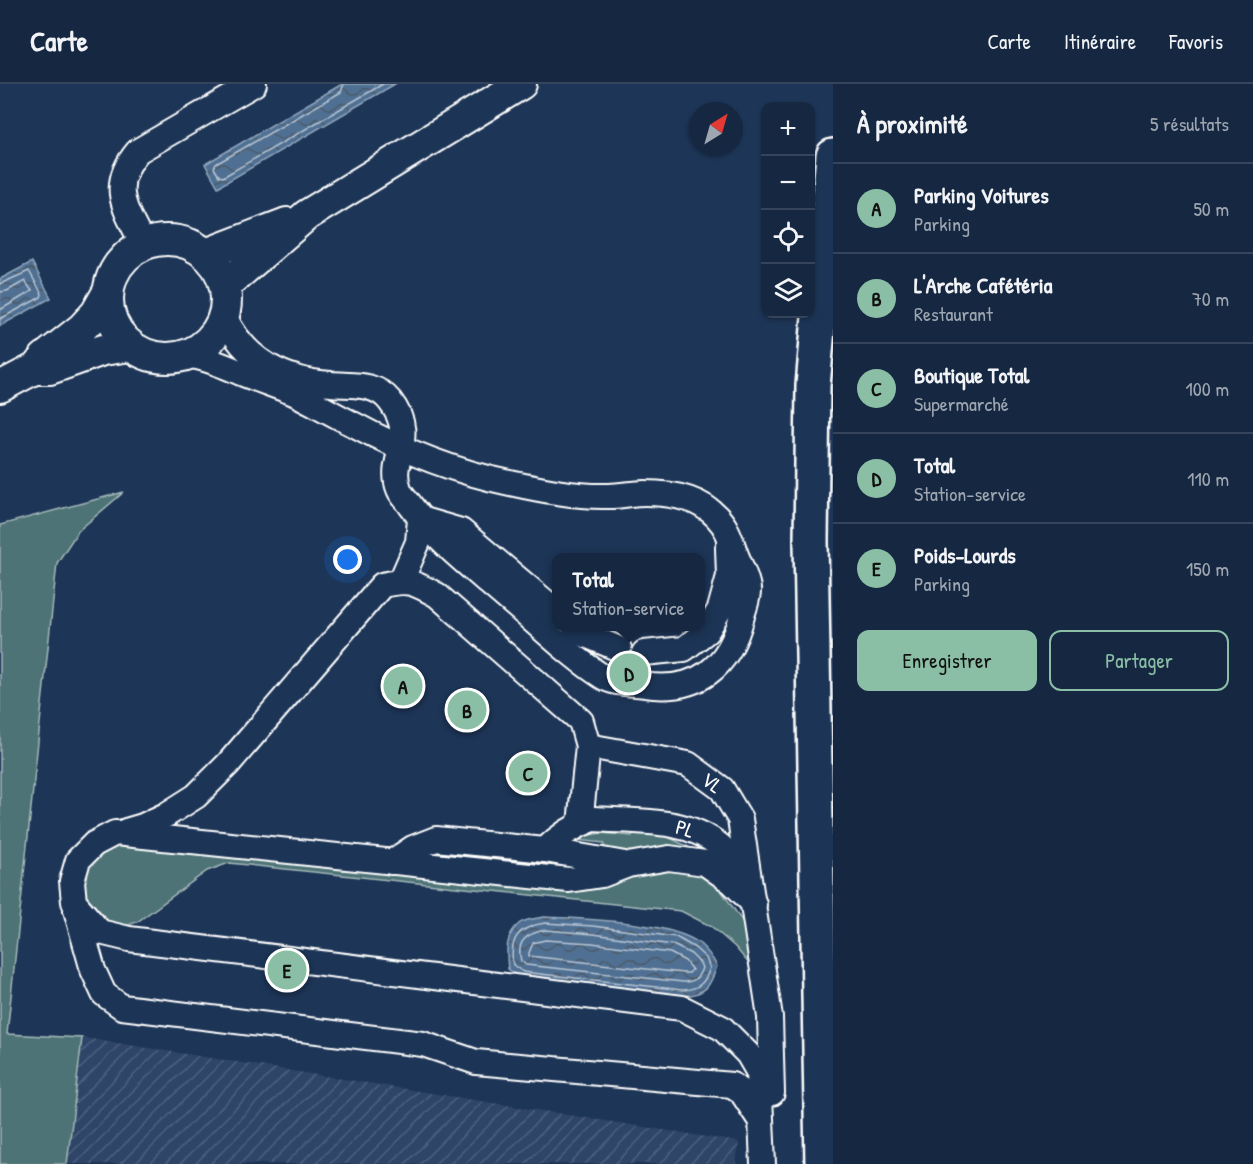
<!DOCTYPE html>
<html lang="fr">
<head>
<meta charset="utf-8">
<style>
  :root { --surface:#162841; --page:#1f3048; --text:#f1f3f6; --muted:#9ea6b1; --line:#35445a; --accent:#8abfa5 }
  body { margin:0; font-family:"Patrick Hand",sans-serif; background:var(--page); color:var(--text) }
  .controls { position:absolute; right:18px; top:18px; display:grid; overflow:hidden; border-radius:12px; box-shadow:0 2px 4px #0004 }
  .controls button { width:54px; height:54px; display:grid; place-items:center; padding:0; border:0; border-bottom:2px solid var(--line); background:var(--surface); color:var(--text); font:30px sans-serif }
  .compass { position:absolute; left:689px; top:18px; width:54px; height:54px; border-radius:50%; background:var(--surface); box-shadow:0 2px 4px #0004; rotate:37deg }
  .you { position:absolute; left:348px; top:476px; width:21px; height:21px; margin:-15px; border:4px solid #fff; border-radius:50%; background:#1a73e8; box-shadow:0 0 0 9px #1a73e833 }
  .badge { display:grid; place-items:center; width:39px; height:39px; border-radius:50%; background:var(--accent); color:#111; font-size:20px; font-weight:700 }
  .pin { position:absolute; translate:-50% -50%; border:3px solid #fff; box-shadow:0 2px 6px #0006 }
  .popup { position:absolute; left:552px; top:469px; width:153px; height:78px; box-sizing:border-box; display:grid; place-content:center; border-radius:12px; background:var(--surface); filter:drop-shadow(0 2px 4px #0005); font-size:20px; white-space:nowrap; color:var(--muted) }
  .popup b { font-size:22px; color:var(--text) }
  .popup::after { content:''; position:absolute; left:50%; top:100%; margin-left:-12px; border:12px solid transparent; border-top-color:var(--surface) }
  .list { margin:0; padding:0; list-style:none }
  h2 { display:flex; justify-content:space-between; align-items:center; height:78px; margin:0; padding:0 24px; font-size:26px }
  h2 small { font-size:20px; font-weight:400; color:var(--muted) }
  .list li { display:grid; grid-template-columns:39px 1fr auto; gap:18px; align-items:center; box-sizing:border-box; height:90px; padding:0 24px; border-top:2px solid var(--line) }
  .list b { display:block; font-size:22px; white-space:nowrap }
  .list p { margin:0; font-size:20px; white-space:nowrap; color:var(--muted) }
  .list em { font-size:20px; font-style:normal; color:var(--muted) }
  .actions { display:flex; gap:12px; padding:18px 24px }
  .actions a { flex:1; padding:14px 0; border:2px solid var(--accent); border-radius:12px; text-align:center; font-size:21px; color:var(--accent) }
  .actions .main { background:var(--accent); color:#111 }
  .icon { flex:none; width:33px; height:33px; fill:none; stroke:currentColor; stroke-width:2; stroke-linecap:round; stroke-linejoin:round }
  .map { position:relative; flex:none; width:833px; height:1080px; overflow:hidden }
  header { display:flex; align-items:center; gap:36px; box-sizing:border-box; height:84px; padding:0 30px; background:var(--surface); border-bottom:2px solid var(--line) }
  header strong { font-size:28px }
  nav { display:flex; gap:33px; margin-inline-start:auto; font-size:21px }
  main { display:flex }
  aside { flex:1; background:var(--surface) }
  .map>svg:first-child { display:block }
  .industrial { fill:url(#industrial-furrows) }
  .grass { fill:#4d7376; stroke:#a6b9ba; stroke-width:1.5 }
  .water { fill:url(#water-waves); stroke:#95a9be; stroke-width:1.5 }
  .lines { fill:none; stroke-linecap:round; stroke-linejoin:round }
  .shore { stroke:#b9c6d4; stroke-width:1.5 }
  .minor-casing { stroke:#fff; stroke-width:28 }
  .major-casing { stroke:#fff; stroke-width:34 }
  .highway-casing { stroke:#fff; stroke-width:38 }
  .minor { stroke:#1d3557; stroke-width:24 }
  .major { stroke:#1d3557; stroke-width:30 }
  .highway { stroke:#1d3557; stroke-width:33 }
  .labels { text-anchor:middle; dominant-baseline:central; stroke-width:4.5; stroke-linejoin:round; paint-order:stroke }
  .street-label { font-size:21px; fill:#fff; stroke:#1d3557 }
</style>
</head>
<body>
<header>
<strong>Carte</strong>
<nav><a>Carte</a><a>Itinéraire</a><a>Favoris</a></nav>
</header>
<main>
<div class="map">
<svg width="833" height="1080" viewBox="0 0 833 1080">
  <defs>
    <pattern id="industrial-furrows" width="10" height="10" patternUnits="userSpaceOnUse" patternTransform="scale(1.5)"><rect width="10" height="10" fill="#2e4468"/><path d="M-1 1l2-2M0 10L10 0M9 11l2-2" fill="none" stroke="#4d607f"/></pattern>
    <pattern id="water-waves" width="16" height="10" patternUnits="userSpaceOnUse" patternTransform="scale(1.5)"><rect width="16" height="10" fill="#4f7093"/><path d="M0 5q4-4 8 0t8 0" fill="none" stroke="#4d5a68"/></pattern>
  </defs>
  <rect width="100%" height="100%" fill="#1d3557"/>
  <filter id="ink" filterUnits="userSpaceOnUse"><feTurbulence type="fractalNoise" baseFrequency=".0167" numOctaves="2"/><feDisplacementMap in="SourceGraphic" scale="12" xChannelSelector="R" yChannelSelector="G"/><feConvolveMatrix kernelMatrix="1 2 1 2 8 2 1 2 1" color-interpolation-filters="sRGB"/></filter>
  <g filter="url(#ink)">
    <path class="industrial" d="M79,953L739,1058L736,1080H65Z"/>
    <path class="grass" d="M124,408L78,447L57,479L7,950L82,954L67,1080H0V441Z
      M601,749L632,752L633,749L666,752L707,772H614L604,770V759L567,755Z
      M129,758L625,790L692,784L714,796L745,841L756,888L735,863L712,843L681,827L229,779L207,787L137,838C133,839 127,842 123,842C114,843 104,837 98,831C61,799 93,769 129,758Z"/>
    <path class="water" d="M342,0H395L218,103L205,80Z
      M32,178L51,214L0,242V195Z
      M544,833C581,835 672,837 700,860C707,866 712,873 717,882C710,903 706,910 683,912L521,894L508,885C506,869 505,850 520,839C526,835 537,834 544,833Z"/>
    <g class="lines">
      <path class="shore" d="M344,0L341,8L216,80L214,84L219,92L223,93L383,0
        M0,200L29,187L42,210L41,213L0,235
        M0,208L7,207L25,197L32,207L0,226
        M545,839L593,842L676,853L695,864L706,874L710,884C705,899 699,905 683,906L523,888L513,881C509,853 519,843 545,839Z
        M545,846L593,850L673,861L691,870L700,879L702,884C698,895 694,898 683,898L526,881L521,877C516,857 526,850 545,846Z
        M545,856L592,859L670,869L685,877L692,886L689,889H683L529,872V869L533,859Z"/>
      <defs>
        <g id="minor">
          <path d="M143,160C125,125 108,102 138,67L254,0"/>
          <path d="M187,271C206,274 223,281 241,289C258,296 277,302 294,309C313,318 332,330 351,339C401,366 455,388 510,399C542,406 577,413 609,412C621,412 633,409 645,409C670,409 699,414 717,433C728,444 731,457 736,471C740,481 747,494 748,505C749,513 744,524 742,532C729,583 698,609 644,601C631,599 614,600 603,593C569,571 540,542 509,516C476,487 438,459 411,422C408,417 401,411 399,405C387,375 419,354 390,317C375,298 352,302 331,300C284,297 243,276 224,231"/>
          <path d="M423,436L461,447L557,528"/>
          <path d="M401,497L418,458L420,435"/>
          <path d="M574,542L581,549L619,565"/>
          <path d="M644,569L684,565L707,547L720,525L729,492L728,464"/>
          <path id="s1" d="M588,662L688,680L722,705L740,735L770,933L772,1009"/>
          <path d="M126,747L143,742L166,731L196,712L228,680L382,501C408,495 413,498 437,511L581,637L588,662L580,740"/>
          <path d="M545,766L625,780"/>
          <path id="s2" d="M392,778L413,764L436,755L545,766C559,752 574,742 593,735C635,738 686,733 720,762C732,772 738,788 745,802"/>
          <path d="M754,820L732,798L705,779L669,774L628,781L602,791L569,796L115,749L94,760L78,776L72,797L74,818L100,848L129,855L682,924L722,944L748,970L759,989L763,1080"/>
          <path d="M76,826L93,886L104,910L122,923L423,960L476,978L732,1001L741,1007L760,1036"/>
        </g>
        <path id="major" d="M108 215a59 59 0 1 1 118 0a59 59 0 1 1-118 0Z
          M206,170L287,139
          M225,202L307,131L521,0
          M39,285H50L103,266L131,262
          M0,303L36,284L44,274L82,244L96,229L108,208"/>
        <path id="highway" d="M822,1080L811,457L813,302L833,72"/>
      </defs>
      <use href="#minor" class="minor-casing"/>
      <use href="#major" class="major-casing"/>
      <use href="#highway" class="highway-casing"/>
      <use href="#minor" class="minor"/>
      <use href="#major" class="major"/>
      <use href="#highway" class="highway"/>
    </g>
  </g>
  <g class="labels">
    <g class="street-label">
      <text stroke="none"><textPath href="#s1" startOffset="132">VL</textPath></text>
      <text stroke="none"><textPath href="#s2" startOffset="310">PL</textPath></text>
    </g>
  </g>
</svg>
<div class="controls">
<button>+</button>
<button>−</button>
<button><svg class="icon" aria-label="locate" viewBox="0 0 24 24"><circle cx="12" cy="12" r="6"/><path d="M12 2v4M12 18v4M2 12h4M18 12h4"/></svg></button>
<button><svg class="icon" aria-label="layers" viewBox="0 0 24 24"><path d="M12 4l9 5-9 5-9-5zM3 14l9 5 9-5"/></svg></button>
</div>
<svg class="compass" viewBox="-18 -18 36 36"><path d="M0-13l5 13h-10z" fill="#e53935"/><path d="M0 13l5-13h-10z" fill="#9ea6b1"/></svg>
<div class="you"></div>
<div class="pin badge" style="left:403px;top:602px">A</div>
<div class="pin badge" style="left:467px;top:626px">B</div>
<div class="pin badge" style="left:528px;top:689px">C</div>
<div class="pin badge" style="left:629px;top:589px">D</div>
<div class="popup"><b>Total</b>Station-service</div>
<div class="pin badge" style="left:287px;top:886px">E</div>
</div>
<aside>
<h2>À proximité<small>5 résultats</small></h2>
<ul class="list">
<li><span class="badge">A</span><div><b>Parking Voitures</b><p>Parking</p></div><em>50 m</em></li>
<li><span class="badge">B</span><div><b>L'Arche Cafétéria</b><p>Restaurant</p></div><em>70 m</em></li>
<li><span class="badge">C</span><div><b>Boutique Total</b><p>Supermarché</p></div><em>100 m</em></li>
<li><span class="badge">D</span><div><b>Total</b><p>Station-service</p></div><em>110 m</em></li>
<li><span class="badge">E</span><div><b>Poids-Lourds</b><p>Parking</p></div><em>150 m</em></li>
</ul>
<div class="actions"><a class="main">Enregistrer</a><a>Partager</a></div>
</aside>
</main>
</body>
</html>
